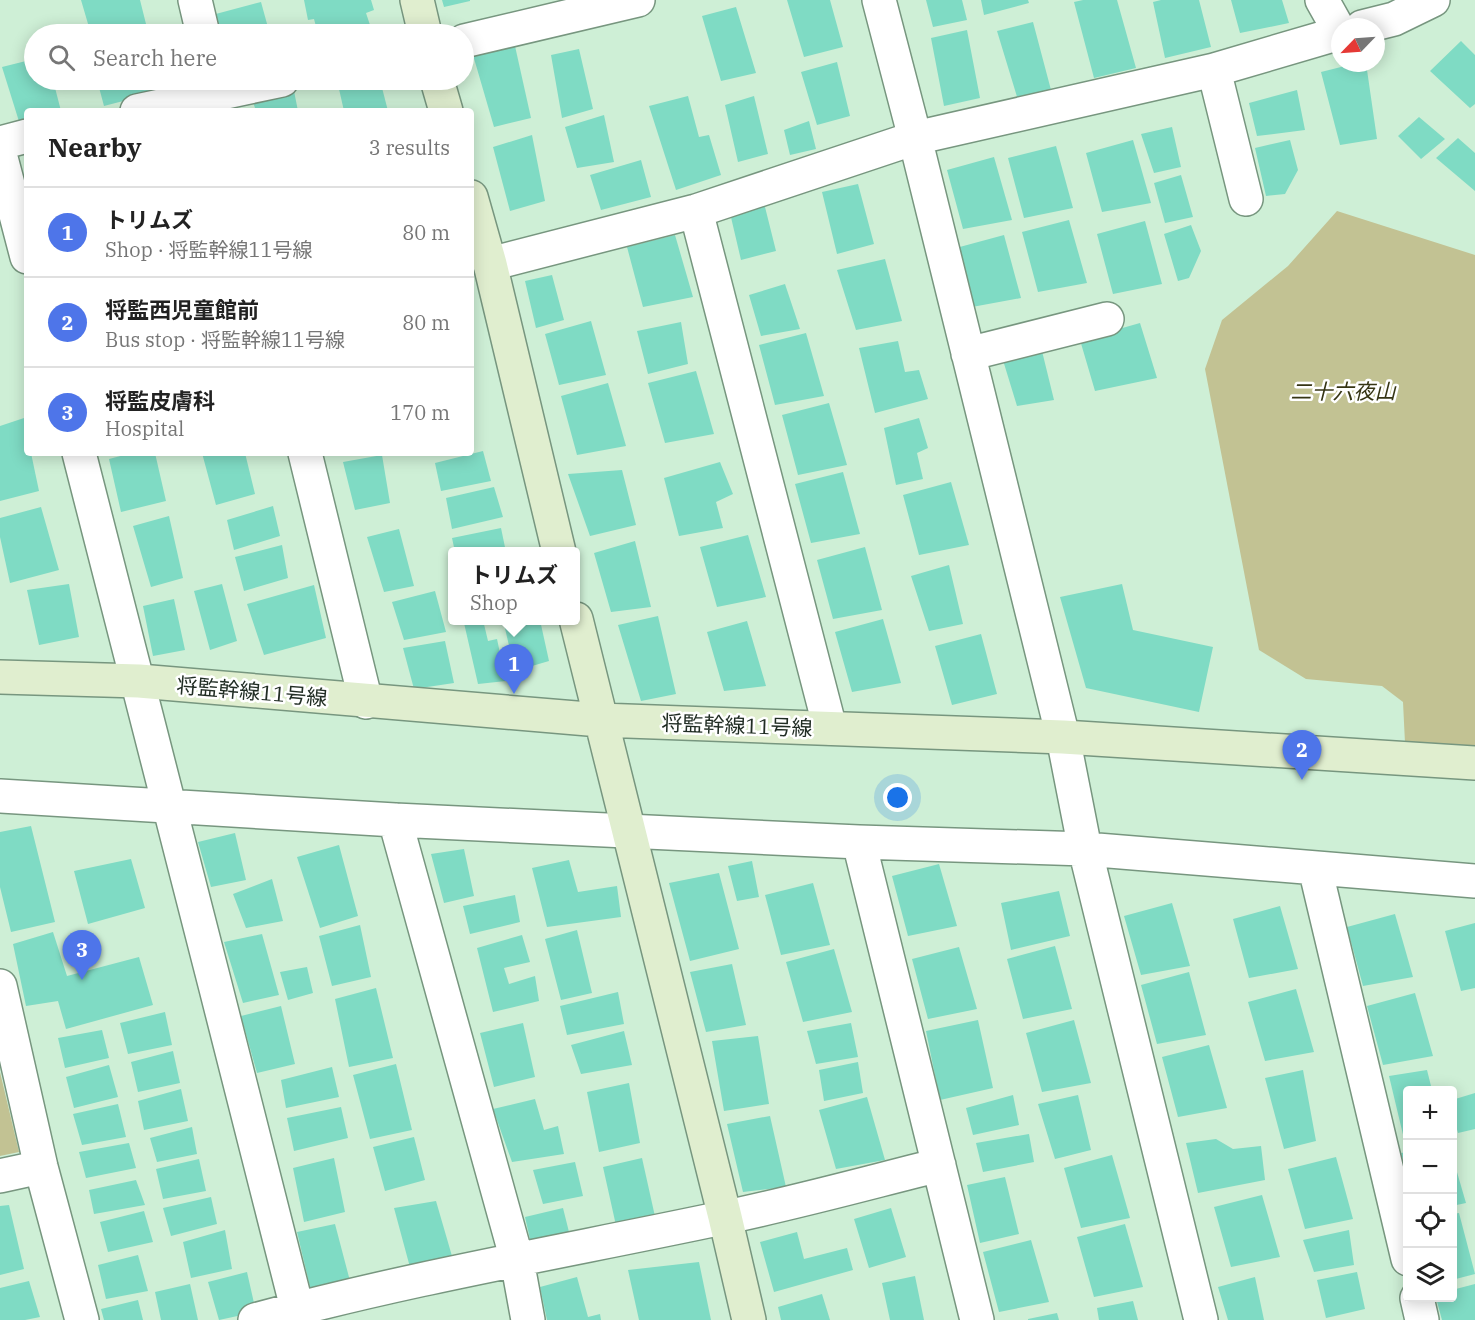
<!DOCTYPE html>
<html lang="en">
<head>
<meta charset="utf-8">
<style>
  :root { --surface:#fff; --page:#f2f2f2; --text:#222; --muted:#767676; --line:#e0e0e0; --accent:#4e75e9 }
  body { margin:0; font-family:"IBM Plex Serif","Noto Sans JP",serif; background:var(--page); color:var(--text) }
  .controls { position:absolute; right:18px; bottom:18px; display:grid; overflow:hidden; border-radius:6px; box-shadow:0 3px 15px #0003 }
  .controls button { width:54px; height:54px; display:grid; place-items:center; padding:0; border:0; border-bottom:2px solid var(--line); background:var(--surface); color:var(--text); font:30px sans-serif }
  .compass { position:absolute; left:1331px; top:18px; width:54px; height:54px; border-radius:50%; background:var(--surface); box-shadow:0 3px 15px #0003; rotate:245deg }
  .you { position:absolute; left:898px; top:798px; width:21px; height:21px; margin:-15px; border:4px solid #fff; border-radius:50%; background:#1a73e8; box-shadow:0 0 0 9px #1a73e833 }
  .badge { display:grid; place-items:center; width:39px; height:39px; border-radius:50%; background:var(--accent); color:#fff; font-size:20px; font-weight:700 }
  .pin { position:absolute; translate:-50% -50px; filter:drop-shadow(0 2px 3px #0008) }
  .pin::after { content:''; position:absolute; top:32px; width:21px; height:18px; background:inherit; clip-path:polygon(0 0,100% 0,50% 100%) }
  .popup { position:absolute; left:448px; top:547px; width:132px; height:78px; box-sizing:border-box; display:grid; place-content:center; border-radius:6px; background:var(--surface); filter:drop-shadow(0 2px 4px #0005); font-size:20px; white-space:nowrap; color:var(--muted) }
  .popup b { font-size:22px; color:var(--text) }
  .popup::after { content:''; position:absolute; left:50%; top:100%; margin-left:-12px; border:12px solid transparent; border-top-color:var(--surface) }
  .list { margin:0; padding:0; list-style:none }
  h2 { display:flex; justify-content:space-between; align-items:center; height:78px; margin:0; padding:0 24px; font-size:26px }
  h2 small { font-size:20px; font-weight:400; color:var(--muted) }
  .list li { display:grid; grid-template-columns:39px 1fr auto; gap:18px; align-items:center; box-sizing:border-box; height:90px; padding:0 24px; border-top:2px solid var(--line) }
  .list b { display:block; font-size:22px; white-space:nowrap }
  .list p { margin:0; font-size:20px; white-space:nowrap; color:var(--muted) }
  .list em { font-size:20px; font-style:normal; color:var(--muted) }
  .icon { flex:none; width:33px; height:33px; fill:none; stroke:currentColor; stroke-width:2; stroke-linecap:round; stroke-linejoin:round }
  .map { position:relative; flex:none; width:1475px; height:1320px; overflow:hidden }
  .search { position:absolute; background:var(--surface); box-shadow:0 3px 15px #0003; left:24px; top:24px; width:450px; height:66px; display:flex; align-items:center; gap:15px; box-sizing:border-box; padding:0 21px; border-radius:33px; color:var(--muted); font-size:22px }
  .panel { position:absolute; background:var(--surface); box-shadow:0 3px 15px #0003; left:24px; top:108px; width:450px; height:348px; border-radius:6px }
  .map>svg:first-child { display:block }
  .green { fill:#c2c293 }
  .building { fill:#7fdbc4 }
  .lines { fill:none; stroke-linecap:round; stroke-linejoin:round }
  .street-casing { stroke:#77967f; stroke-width:36 }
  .secondary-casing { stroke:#77967f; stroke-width:36 }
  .street { stroke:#fff; stroke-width:33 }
  .secondary { stroke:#e0eecf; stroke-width:33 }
  .labels { text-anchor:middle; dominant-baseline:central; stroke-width:5; stroke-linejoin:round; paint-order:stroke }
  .park-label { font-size:21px; font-style:italic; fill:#363514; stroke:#fff }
  .street-label { font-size:21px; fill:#212d24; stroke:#fff }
</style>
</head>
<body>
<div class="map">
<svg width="1475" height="1320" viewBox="0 0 1475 1320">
  <rect width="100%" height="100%" fill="#ceefd6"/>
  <path class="green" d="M1337,211L1475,255V749L1405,743L1403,702L1382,686L1306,679L1259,650L1205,369L1222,320L1288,266Z
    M0,1072L19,1152L0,1156Z"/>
  <path class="building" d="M81,0H140L147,28L118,34H91Z
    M304,0H371L374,10L366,13L371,28L365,30L366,34H318L314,19L308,20Z
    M442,0H470V1L444,7Z
    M787,0H830L843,47L804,57Z
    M926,0H962L967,20L933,27Z
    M981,0H1028L1029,3L984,15Z
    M1083,0H1117L1136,68L1094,78L1074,2Z
    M1161,0H1199L1211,47L1165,58L1153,2Z
    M1231,0H1282L1289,23L1240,33Z
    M261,2L269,31L289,29L291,34H217L212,15Z
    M736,7L756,73L721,81L702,16Z
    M1033,22L1051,90L1018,100L997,31Z
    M967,30L980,98L944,106L931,38Z
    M1461,41L1475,55V104L1470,108L1430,71Z
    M515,46L531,118L494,127L473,55Z
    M579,49L593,109L562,118L551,55Z
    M34,59V80H53L61,111H27V130L22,131L2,67Z
    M837,62L850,116L817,125L801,72Z
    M1357,63H1366L1377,139L1340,145L1321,72Z
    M97,80H146L150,94L104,106Z
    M375,80H380L388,111H344L339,89Z
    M1297,90L1305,130L1257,136L1249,103Z
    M294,91L298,111H256L253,102Z
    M688,96L699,137L709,135L721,175L676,190L649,106Z
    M754,96L768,154L738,162L725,105Z
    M604,115L614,162L577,168L565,127Z
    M1419,117L1445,139L1421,159L1398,136Z
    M809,121L816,149L790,155L784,130Z
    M1172,127L1181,167L1154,173L1141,134Z
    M532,135L545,201L510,211L493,147Z
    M1458,138L1475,153V191L1436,158Z
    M1133,140L1151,203L1102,212L1086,153Z
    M1290,140L1298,170L1285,194L1266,196L1255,148Z
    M1056,146L1073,208L1024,218L1008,158Z
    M994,157L1012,220L963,229L947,170Z
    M641,160L651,197L601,210L590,175Z
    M1181,175L1193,217L1165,223L1154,183Z
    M858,184L874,244L837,254L822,192Z
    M764,203L776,251L741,260L730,213Z
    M1069,220L1087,283L1038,292L1022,232Z
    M1145,221L1162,284L1113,294L1097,234Z
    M1191,225L1201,251L1189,278L1178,281L1164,234Z
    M675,235L693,297L643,307L627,247Z
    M1004,235L1021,298L972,307L956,248Z
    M885,259L902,321L856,330L837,270Z
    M552,275L564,320L536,328L525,281Z
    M785,284L800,329L761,336L749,295Z
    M591,321L606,375L559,385L545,334Z
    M681,322L688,364L648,374L637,331Z
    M1140,323L1157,378L1095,391L1080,340Z
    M806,333L824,396L775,405L759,345Z
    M898,341L905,372L919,370L928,399L875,413L859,348Z
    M1041,347L1054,400L1017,406L1002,357Z
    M696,371L714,434L665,443L648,383Z
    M608,383L626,446L577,455L561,396Z
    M829,403L847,465L798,475L782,415Z
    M24,418L27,432V453H31L39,491L0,501V426Z
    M919,418L928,448L917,453L923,479L896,485L884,428Z
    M483,451L491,481L441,491L435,463Z
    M132,453H155L166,501L121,512L109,459Z
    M202,453H245L255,494L216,505Z
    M382,455L390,503L355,510L343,462Z
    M720,462L733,494L716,502L723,528L679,536L664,478Z
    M622,470L636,525L590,536L568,474Z
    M843,472L860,534L811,543L795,484Z
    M951,482L969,545L919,555L903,495Z
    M494,487L503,517L452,529L446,498Z
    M273,506L280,536L234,550L227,520Z
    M41,507L59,570L10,583L0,537V518Z
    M169,516L183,578L151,587L133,526Z
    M501,528L506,552H455L452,538Z
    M399,529L414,586L384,592L367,537Z
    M748,535L766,597L717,607L700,547Z
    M635,541L651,607L611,612L594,553Z
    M282,545L288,578L244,591L235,557Z
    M865,547L882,610L833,619L817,560Z
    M949,565L963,624L929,631L911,576Z
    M69,584L79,637L39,645L27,590Z
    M222,584L237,641L210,650L194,591Z
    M1122,584L1133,630L1213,647L1199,712L1086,688L1060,597Z
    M314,585L326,638L264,655L247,604Z
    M435,591L446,632L404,640L392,602Z
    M174,599L185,650L153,656L143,606Z
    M658,616L676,694L641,701L618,625Z
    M883,619L901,683L852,692L835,632Z
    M468,620H483L488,641L497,639L506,681L478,684L464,623Z
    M503,620H540L549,661L515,671Z
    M747,621L766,686L724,691L707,632Z
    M981,634L997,694L952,705L935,646Z
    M445,641L454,683L414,689L403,648Z
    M31,826L55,922L11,932L0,887V832Z
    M235,833L246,880L211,887L198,842Z
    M339,845L358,916L320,928L297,857Z
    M464,849L474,896L444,903L431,854Z
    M131,859L145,908L88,924L74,871Z
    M569,860L578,892L617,886L621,917L547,927L532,868Z
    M752,861L759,897L737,901L728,866Z
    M939,864L957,926L908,936L892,876Z
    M719,873L739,949L690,961L669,883Z
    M272,879L283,921L246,928L233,894Z
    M813,883L830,945L781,955L765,895Z
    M1059,891L1070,936L1011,950L1001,903Z
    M515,895L520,922L470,934L463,906Z
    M1172,903L1190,966L1141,975L1124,916Z
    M1280,906L1298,969L1249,978L1233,919Z
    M1395,914L1413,977L1363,986L1347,927Z
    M1475,923V988L1461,991L1445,931Z
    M360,925L371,977L332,986L319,936Z
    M577,930L592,993L561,1000L545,939Z
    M53,932L67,976L139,957L153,1005L66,1029L58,1001L26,1006L13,944Z
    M262,934L279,995L243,1003L224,942Z
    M522,935L530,962L504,968L509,984L535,976L539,1001L493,1012L477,948Z
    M1055,946L1072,1009L1023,1019L1007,959Z
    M959,947L977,1009L928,1019L912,959Z
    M834,949L852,1012L803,1022L786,962Z
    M732,964L746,1025L706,1032L690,972Z
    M307,967L313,993L288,1000L280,972Z
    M1189,972L1206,1035L1157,1044L1141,985Z
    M376,988L393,1058L349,1067L335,999Z
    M1296,989L1314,1052L1265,1061L1248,1002Z
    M618,992L624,1024L567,1035L560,1006Z
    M1415,993L1433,1056L1383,1065L1367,1006Z
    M281,1006L295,1064L257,1073L241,1016Z
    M165,1012L172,1045L128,1054L120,1023Z
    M978,1020L993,1088L940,1100L926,1031Z
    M1074,1020L1091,1083L1042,1092L1026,1033Z
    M523,1023L535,1077L494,1087L480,1033Z
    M851,1023L858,1057L816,1064L807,1031Z
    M102,1030L109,1058L65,1068L58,1038Z
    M624,1031L632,1065L581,1074L571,1045Z
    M758,1036L769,1104L724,1111L712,1041Z
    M1209,1045L1227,1108L1178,1117L1162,1057Z
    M173,1051L180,1083L138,1092L131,1062Z
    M858,1062L863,1093L824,1101L819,1070Z
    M396,1064L412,1130L370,1139L353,1075Z
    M109,1065L118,1097L74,1108L66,1077Z
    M332,1067L339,1097L286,1108L281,1080Z
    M1303,1070L1316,1141L1284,1149L1265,1078Z
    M1427,1070L1432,1090H1408V1142L1405,1143L1389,1076Z
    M629,1083L640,1143L599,1152L587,1092Z
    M181,1089L188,1121L144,1130L138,1101Z
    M1475,1093V1129L1458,1133L1452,1111V1100Z
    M1013,1095L1019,1125L973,1135L966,1108Z
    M1078,1095L1091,1150L1055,1159L1038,1104Z
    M867,1097L885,1160L836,1169L819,1110Z
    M535,1099L544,1130L558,1126L564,1154L512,1162L493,1109Z
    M118,1104L126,1137L82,1145L73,1114Z
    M341,1107L348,1138L294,1151L287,1118Z
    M770,1116L786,1187L743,1192L727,1124Z
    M192,1127L197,1154L157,1162L150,1138Z
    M1029,1134L1034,1162L983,1172L976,1143Z
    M414,1137L425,1180L385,1191L373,1147Z
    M1216,1139L1233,1149L1261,1146L1265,1180L1198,1193L1186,1143Z
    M129,1143L136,1168L86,1178L79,1152Z
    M1408,1152V1174H1407L1401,1153Z
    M1112,1155L1130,1218L1081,1228L1064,1168Z
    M1452,1155L1466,1203L1452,1206Z
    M1336,1157L1353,1219L1305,1229L1288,1169Z
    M334,1158L345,1212L304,1222L293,1168Z
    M642,1158L656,1221L617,1230L603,1167Z
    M199,1159L206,1191L163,1199L156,1169Z
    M575,1162L583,1196L543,1204L533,1170Z
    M1005,1177L1019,1234L980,1243L967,1185Z
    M136,1180L145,1205L94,1214L89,1190Z
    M1262,1195L1280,1257L1231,1267L1214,1207Z
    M211,1197L217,1224L171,1236L163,1208Z
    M436,1201L454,1263L411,1271L394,1208Z
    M9,1205L24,1269L0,1275V1206Z
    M563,1208L571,1240L532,1248L525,1217Z
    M891,1208L906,1257L869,1268L854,1219Z
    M144,1211L153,1242L108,1252L100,1222Z
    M1459,1213L1475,1274L1452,1280V1214Z
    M335,1224L350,1281L311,1291L297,1232Z
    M1125,1224L1143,1287L1094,1297L1077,1237Z
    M225,1230L232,1269L191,1278L183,1242Z
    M1349,1230L1354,1265L1314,1272L1303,1240Z
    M797,1232L804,1259L847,1248L853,1270L774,1292L760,1242Z
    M1031,1240L1049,1302L999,1312L983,1252Z
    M138,1255L148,1291L106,1299L98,1265Z
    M699,1262L711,1320H639L628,1270Z
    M247,1272L256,1312L219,1320L208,1282Z
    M1357,1272L1365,1309L1326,1318L1317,1280Z
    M915,1276L924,1320H890L882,1283Z
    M577,1277L588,1317L600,1314L601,1320H547L540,1287Z
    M1255,1277L1264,1320H1228L1218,1287Z
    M29,1281L40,1317L25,1320H0V1288Z
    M190,1284L198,1320H161L155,1292Z
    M1475,1284V1320H1442L1436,1298H1452V1290Z
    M822,1294L830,1320H781L778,1307Z
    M138,1300L143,1320H104L101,1309Z
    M1133,1301L1138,1320H1099L1097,1308Z
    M1057,1313L1059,1320H1028V1319Z"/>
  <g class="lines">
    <defs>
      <path id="street" d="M195,0L203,34
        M879,0L915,138L1063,737L1085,849L1201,1320
        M1322,0L1340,32
        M1362,27L1394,19L1433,0
        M464,41L638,0
        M1214,70L1246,199
        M137,111L282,80
        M0,143L27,136
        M0,154L27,257
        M696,211L830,728
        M490,264L696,211L915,138L1214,70L1340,33
        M968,354L1107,319
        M79,453C154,738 224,1023 297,1308
        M305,453L366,702
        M0,796L395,820L859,842L1085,849L1475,881
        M395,820L517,1260L528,1320
        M859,842L977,1320
        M1315,868L1408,1259
        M0,986L41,1167L82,1320
        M0,1176L41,1167
        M1417,1298L1422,1320
        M255,1320C408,1278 566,1251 722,1218C795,1203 867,1183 939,1165"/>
      <path id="secondary" d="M417,0L425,34
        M437,80L446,111
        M471,197L490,264L559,552
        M576,619L725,1217L749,1320
        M0,677L139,681L600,720L1063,737L1475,763"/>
    </defs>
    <use href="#street" class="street-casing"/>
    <use href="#secondary" class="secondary-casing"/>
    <use href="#street" class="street"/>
    <use href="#secondary" class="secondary"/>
  </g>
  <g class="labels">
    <g class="park-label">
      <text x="1343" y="391">二十六夜山</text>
    </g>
    <g class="street-label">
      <text transform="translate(252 691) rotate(5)">将監幹線11号線</text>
      <text transform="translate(737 725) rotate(2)">将監幹線11号線</text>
    </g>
  </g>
</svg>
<div class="controls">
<button>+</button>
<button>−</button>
<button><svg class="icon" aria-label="locate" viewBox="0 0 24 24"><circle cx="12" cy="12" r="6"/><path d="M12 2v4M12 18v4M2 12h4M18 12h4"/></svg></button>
<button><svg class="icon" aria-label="layers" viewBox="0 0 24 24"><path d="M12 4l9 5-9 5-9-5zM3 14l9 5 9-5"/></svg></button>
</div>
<svg class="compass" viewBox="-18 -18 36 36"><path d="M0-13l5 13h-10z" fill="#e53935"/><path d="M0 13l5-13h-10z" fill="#767676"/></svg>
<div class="you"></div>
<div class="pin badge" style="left:514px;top:694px">1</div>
<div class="popup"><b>トリムズ</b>Shop</div>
<div class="pin badge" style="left:1302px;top:780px">2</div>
<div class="pin badge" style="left:82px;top:980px">3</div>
<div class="search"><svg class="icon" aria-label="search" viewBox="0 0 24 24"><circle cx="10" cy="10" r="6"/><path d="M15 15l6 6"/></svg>Search here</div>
<section class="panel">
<h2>Nearby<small>3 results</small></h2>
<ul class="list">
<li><span class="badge">1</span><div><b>トリムズ</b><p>Shop · 将監幹線11号線</p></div><em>80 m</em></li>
<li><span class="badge">2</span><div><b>将監西児童館前</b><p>Bus stop · 将監幹線11号線</p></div><em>80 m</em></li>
<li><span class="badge">3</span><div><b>将監皮膚科</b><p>Hospital</p></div><em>170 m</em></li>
</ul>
</section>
</div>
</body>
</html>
